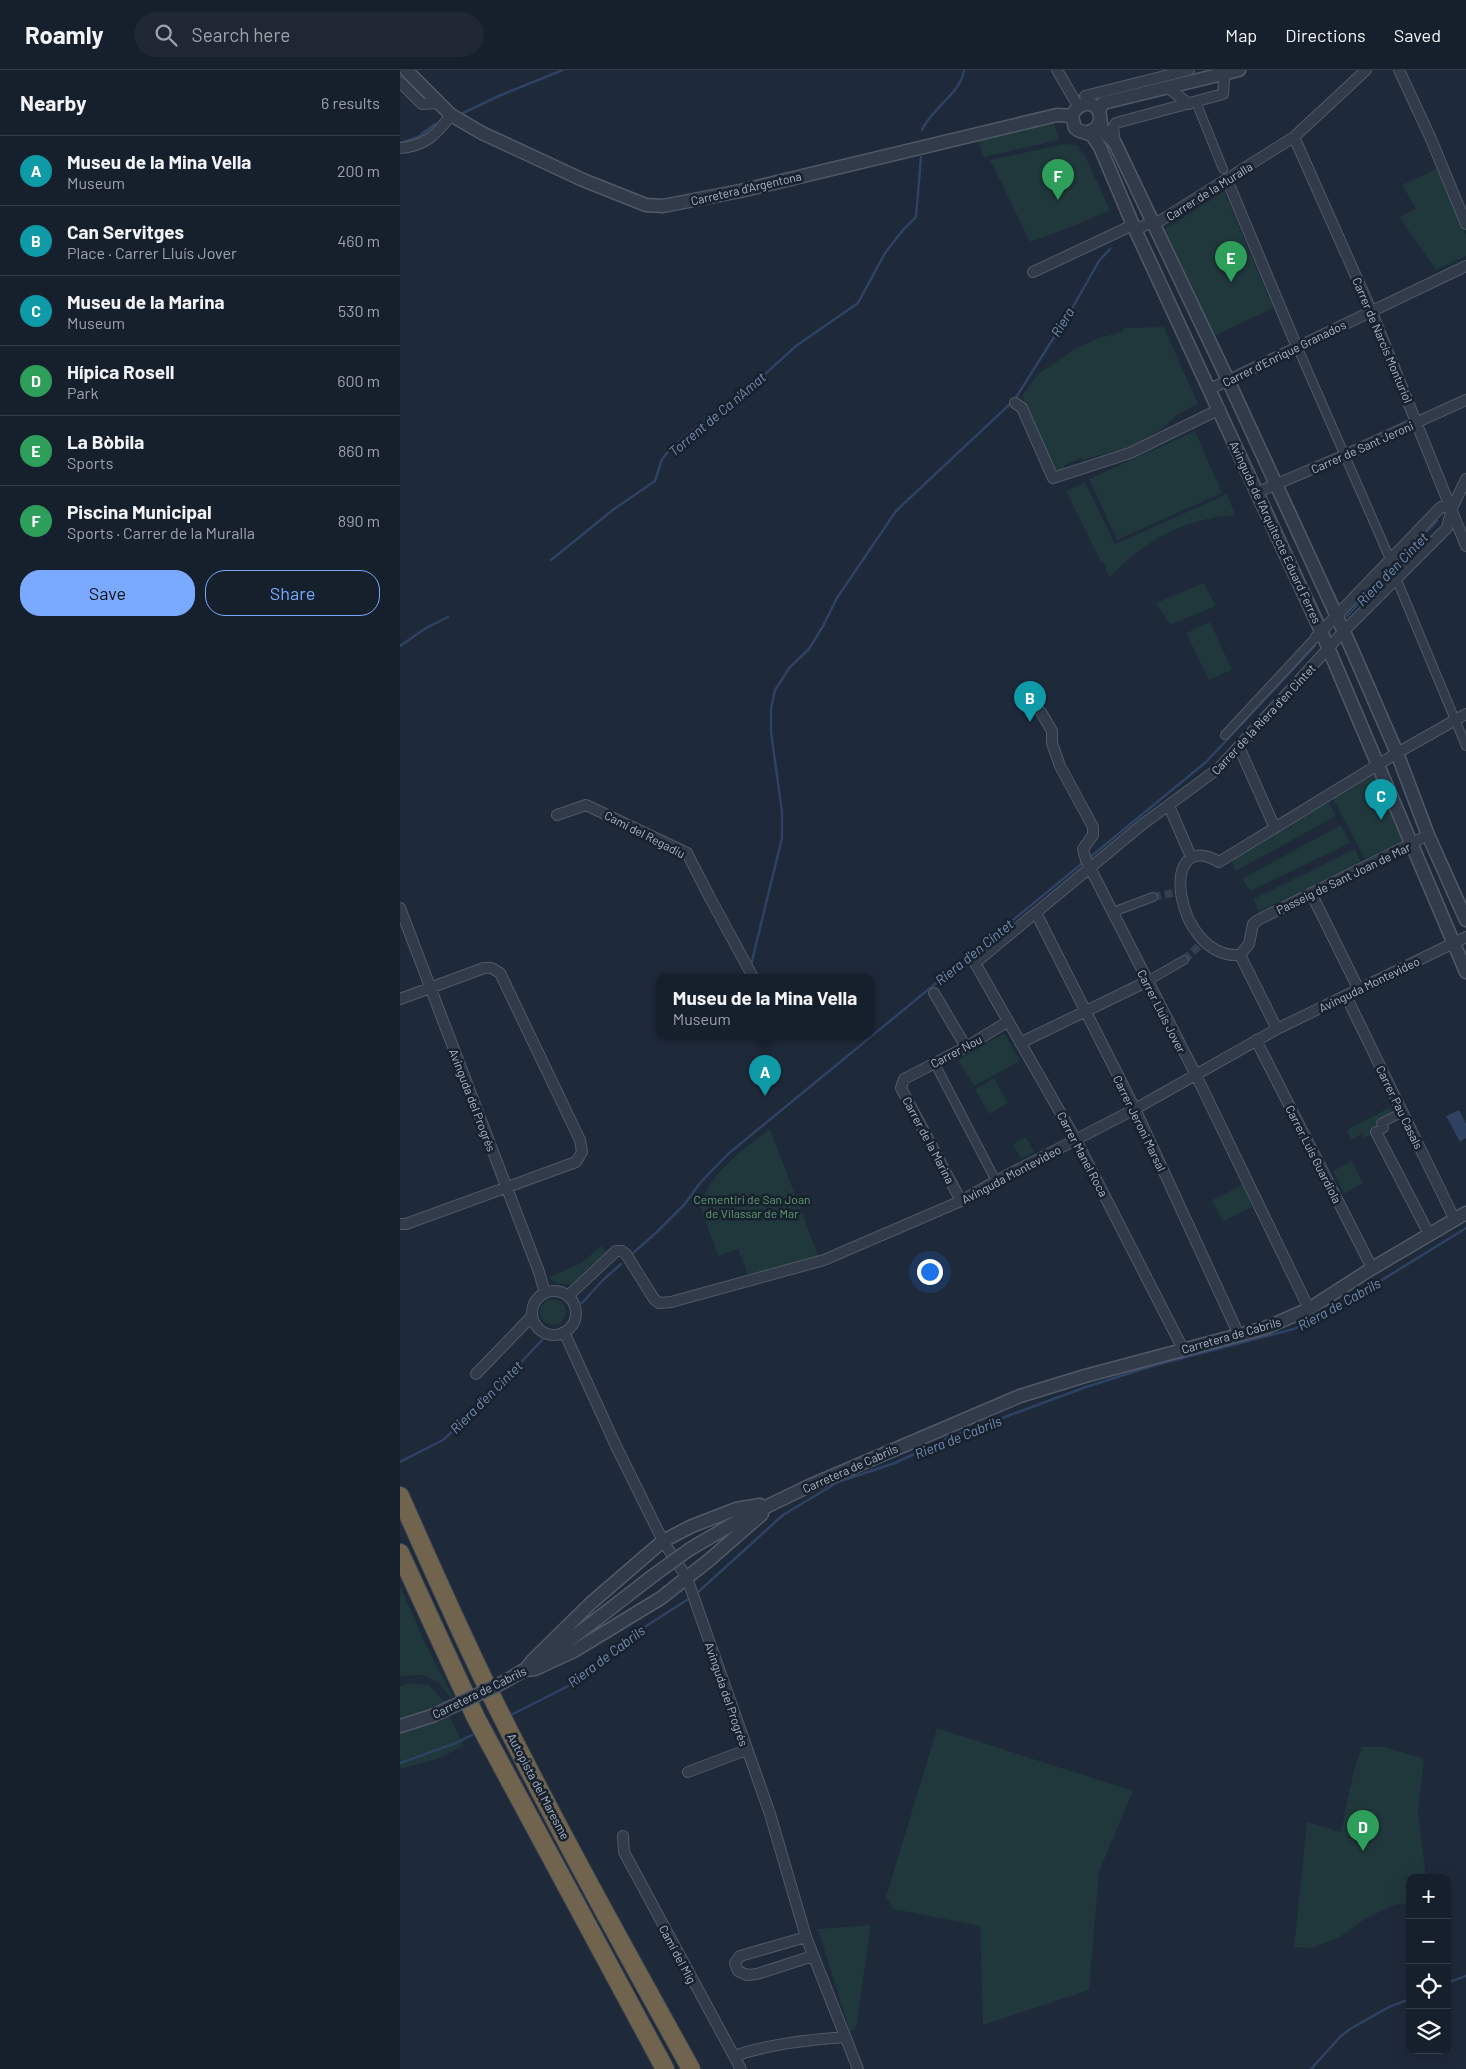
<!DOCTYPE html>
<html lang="en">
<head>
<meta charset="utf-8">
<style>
  :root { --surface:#161f2c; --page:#1f2734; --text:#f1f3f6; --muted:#9ea2a9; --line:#353d48; --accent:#79aaff }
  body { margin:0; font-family:Barlow,sans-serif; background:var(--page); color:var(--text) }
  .controls { position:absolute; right:15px; bottom:15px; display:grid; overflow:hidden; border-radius:10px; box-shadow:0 5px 20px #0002 }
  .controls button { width:45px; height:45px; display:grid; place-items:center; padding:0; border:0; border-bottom:1px solid var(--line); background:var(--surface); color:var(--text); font:25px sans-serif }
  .you { position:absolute; left:529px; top:1201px; width:18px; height:18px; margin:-12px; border:4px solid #fff; border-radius:50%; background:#1a73e8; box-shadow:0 0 0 8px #1a73e833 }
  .badge { display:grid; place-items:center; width:32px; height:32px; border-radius:50%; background:var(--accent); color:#fff; font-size:16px; font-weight:700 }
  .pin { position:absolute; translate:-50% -41px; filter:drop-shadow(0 1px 2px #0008) }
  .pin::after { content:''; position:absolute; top:26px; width:18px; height:15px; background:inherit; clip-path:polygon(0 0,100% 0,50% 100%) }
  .popup { position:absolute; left:256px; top:904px; width:218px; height:65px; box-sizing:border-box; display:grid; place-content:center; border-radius:10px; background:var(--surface); filter:drop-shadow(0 1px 4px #0005); font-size:16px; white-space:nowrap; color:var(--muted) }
  .popup b { font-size:19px; color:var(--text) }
  .popup::after { content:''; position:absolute; left:50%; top:100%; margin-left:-10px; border:10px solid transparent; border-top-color:var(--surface) }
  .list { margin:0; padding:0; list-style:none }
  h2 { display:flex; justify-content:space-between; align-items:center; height:65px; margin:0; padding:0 20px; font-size:21px }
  h2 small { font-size:16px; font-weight:400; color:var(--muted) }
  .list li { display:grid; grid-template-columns:32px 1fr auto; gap:15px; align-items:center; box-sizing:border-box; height:70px; padding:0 20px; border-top:1px solid var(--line) }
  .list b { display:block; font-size:19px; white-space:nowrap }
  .list p { margin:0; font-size:16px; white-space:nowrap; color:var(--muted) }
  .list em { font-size:16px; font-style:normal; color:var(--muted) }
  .actions { display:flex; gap:10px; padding:15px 20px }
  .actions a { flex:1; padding:11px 0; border:1px solid var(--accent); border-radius:20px; text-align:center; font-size:18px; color:var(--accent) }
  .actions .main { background:var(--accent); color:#111 }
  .icon { flex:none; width:28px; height:28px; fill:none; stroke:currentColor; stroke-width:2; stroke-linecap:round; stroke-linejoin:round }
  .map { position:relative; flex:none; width:1066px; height:1999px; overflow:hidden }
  header { display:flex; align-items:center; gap:30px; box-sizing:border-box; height:70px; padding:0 25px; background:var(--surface); border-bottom:1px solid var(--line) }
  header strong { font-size:24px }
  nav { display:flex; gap:28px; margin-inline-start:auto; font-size:18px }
  .search { width:350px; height:45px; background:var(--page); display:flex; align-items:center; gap:12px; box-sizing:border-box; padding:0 18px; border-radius:28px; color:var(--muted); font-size:19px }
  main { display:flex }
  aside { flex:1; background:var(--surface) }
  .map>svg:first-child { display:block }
  .green { fill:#20373b }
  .water { fill:#2e4261 }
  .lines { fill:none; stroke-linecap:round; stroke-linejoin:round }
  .stream { stroke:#2e4261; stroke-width:2.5 }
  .pedestrian-tunnel { stroke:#333e4f; stroke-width:8; stroke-dasharray:8 4; stroke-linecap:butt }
  .pedestrian-casing { stroke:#4f5968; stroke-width:10 }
  .minor-casing { stroke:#4f5968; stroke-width:12 }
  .tertiary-casing { stroke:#4f5968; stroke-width:15 }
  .motorway-casing { stroke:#3a4352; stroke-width:20 }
  .pedestrian { stroke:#323b4a; stroke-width:8 }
  .minor { stroke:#323b4a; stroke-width:10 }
  .tertiary { stroke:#323b4a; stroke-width:12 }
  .motorway { stroke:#71644e; stroke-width:18 }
  .tertiary-bridge-casing { stroke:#4f5968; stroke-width:15; stroke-linecap:butt }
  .tertiary-bridge { stroke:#323b4a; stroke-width:12 }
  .labels { text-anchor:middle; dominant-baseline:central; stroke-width:5; stroke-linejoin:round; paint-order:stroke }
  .street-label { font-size:12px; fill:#acb6c7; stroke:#18212e }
  .park-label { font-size:12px; fill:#619a70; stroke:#18212e }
  .water-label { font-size:14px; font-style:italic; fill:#718cb2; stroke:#18212e }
</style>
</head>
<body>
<header>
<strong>Roamly</strong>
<div class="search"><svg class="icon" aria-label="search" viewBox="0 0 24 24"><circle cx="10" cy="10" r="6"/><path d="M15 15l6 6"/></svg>Search here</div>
<nav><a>Map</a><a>Directions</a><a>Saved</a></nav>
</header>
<main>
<aside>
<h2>Nearby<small>6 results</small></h2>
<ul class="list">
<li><span class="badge" style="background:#0f9aa8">A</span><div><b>Museu de la Mina Vella</b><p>Museum</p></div><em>200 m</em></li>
<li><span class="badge" style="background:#0f9aa8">B</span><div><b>Can Servitges</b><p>Place · Carrer Lluís Jover</p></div><em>460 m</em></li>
<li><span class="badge" style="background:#0f9aa8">C</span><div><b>Museu de la Marina</b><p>Museum</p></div><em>530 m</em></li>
<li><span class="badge" style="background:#2e9e5b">D</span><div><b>Hípica Rosell</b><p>Park</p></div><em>600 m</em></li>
<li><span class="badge" style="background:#2e9e5b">E</span><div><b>La Bòbila</b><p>Sports</p></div><em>860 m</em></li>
<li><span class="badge" style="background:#2e9e5b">F</span><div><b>Piscina Municipal</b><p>Sports · Carrer de la Muralla</p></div><em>890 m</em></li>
</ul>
<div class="actions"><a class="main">Save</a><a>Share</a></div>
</aside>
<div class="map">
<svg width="1066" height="1999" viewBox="0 0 1066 1999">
  <rect width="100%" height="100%" fill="#1e293a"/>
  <path class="green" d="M654,53L659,70L584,87L577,69Z
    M664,74L677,75L685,86L710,140L674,156L630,172L590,90Z
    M1038,98L1066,165V186L1036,200L999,147L1016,139L1002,115Z
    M824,121L873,238L812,267L764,160Z
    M764,257L798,334L777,345L759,361L731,377L682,390L681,388L664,396L665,399L656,403L622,326L637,305L676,278L698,268L723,262L724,258Z
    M795,361L822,423L717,470L689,409Z
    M685,412L715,474L827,424L835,445C782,449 745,471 709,508L703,491L701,492L666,421Z
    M804,513L816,536L770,555L756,533Z
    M810,552L832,600L809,610L786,563Z
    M975,702L1002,769L1001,772L965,789L932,727Z
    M928,731L936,746L836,801L830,789Z
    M941,755L950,773L850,821L842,809Z
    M955,779L961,792L859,842L853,829Z
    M604,963L620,991L574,1016L558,990Z
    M594,1008L608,1033L589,1044L575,1020Z
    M990,1037L995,1047L983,1054L985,1058L964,1068L961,1064L952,1070L947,1060Z
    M370,1059L419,1188L349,1208L338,1179L318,1186L299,1133L303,1130C311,1101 347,1076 370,1059Z
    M626,1067L634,1082L621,1089L613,1074Z
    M952,1091L963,1113L944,1124L933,1101Z
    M844,1114L852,1137L823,1152L812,1130Z
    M201,1176L206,1181L172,1214C164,1215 154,1214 149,1207L181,1193Z
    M140 1242a13 13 0 1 1 26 0a13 13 0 1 1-26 0Z
    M0,1516L27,1577L53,1626L50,1628L40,1614L24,1605L0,1606Z
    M12,1613L29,1615L46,1633L32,1641L0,1650V1616Z
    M49,1645L64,1676L37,1689L0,1699V1663Z
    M537,1658L733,1721L699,1802L689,1920L583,1955L580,1856L493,1839L486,1827Z
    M962,1677H985L1024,1689L1018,1742L1026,1808H1010V1833L994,1835L965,1849L940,1867L911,1878L894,1877L907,1752L941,1762L954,1699Z
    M471,1855L456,1959L450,1962L418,1859Z"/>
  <path class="water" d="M1059,1040L1066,1054V1068L1060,1072L1046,1046Z"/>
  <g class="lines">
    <path class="stream" d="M63,43L101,25L163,0
      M522,60C531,39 562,22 564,0
      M1,73L18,67L35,54
      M615,329L670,242L699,191L710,179
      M151,490L214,439L255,411L262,389L271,378L298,356L331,335L396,276L458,233L485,183L503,160L516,147L521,87
      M947,546L1037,451
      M0,576L26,558L48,547
      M689,788L806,692L915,576
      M351,895L382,768V742L371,662V639L375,620L390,597L409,579L423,556L437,528L496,441L611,333
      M232,1184L258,1161L284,1135L300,1113L328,1084L685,791
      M182,1233L203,1210L221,1194
      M0,1392L43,1370L77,1339L142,1270
      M297,1523L383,1445L438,1412L495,1393L548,1368L686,1317L752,1296L894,1259L943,1234L1066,1158
      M109,1646L180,1610L215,1576L290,1528
      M0,1693L56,1673L72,1665
      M1047,1913L1066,1906
      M911,1999L940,1967L950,1959L989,1937L1010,1929"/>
    <path class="pedestrian-tunnel" d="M753,827L773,823
      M784,890L800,875"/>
    <defs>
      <path id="pedestrian" d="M796,32L823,99
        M900,283L990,489
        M996,508L1066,676
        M825,665L916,567
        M713,842L753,827
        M746,912L784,890
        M534,992L596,1111
        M976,1062L984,1058L981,1053L1003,1042"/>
      <path id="minor" d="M657,0L678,36
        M999,0L1031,69L1066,154
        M0,12L22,34L39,33
        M767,17L789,34
        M685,26L789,0
        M894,67L971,240L1066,476
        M715,73L713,58L716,53L823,24L824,10L819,0
        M0,78C25,76 36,65 51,45
        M830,117L894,270
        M633,202L733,155L739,158L750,153L755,154L894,67L966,0
        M810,319L1066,196
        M615,333L622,338L653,408L730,383L820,339
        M858,422L945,385L1066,330
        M916,567L1035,443L1041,437L1050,436
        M641,642L652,661V673L660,696L693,757V765L683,779L686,790L795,1003L909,1239
        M839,677L875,758
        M769,736L791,787
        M157,745L186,735L287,783L309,826L353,907
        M1028,765L858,850L853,854L849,874L840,885C774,889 757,755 819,792L997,683L1066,644
        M911,823L959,920
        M0,838L139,1202L145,1223
        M636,843L735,1039L839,1265
        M840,885L877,959
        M534,923L566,977
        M946,926L1054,1148
        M0,929L84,898H91L100,903L180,1070L182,1082L176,1092L6,1154H0
        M856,970L970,1194L971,1199
        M620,973L746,912
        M976,1062L1029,1164
        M561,1131L501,1018L504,1009L566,977L607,952
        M132 1243a22 22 0 1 1 44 0a22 22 0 1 1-44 0Z
        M168,1226L216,1181H222L226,1184L254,1229L259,1233L271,1232L424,1190L561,1131L596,1111L735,1039L877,959L1066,867
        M164,1262L216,1376L263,1471L287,1508L370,1744L406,1867L458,1999
        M783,1279L676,1070L575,893L743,754L819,698L943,562L1047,458L1052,438L1066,409
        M76,1304L132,1246
        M288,1702L346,1680
        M223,1766L224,1782L341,1999
        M406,1867L340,1886L335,1893L338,1901L347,1905L357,1904L413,1886
        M334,1986C370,1974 406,1970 445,1967"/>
      <path id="tertiary" d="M6,0L51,45L82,63L183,110L246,135L263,136L340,121L657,45L672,46
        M699,41L703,33L839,0
        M700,50C697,62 685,66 675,58L672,46C676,35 692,27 699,42C701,47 700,53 702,58C704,63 711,69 715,73L828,310L950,575L997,683L1028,765L1066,850
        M683,62L692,65L700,77L733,155L921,561L1066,902
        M290,1479L343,1448L409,1416L620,1326L685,1306L865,1258L909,1239L971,1199L1066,1143
        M125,1600L133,1590L191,1533L263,1471L292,1456L336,1439L360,1435
        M125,1600L135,1599L174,1581L261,1528L308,1491L362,1444
        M98,1615C154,1585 203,1544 254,1505
        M0,1656L32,1646"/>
      <path id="motorway" d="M0,1426C32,1498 63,1569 98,1639C159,1761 225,1880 291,1999
        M0,1483L76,1648L265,1999"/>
    </defs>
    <use href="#pedestrian" class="pedestrian-casing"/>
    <use href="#minor" class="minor-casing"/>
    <use href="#tertiary" class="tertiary-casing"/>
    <use href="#motorway" class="motorway-casing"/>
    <use href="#pedestrian" class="pedestrian"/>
    <use href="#minor" class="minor"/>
    <use href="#tertiary" class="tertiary"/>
    <use href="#motorway" class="motorway"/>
    <defs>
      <path id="tertiary-bridge" d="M254,1505L290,1479
        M32,1646L98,1615"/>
    </defs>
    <use href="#tertiary-bridge" class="tertiary-bridge-casing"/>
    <use href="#tertiary-bridge" class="tertiary-bridge"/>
  </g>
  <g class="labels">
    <g class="street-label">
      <text transform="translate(346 118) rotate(-13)">Carretera d'Argentona</text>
      <text transform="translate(809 121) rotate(-32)">Carrer de la Muralla</text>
      <text transform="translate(983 270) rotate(67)">Carrer de Narcís Monturiol</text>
      <text transform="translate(884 283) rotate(-26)">Carrer d'Enrique Granados</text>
      <text transform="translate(962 377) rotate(-24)">Carrer de Sant Jeroni</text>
      <text transform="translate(876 462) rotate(65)">Avinguda de l'Arquitecte Eduard Ferres</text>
      <text transform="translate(863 649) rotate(-47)">Carrer de la Riera d'en Cintet</text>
      <text transform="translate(245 764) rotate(27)">Camí del Regadiu</text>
      <text transform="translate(943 808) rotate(-26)">Passeig de Sant Joan de Mar</text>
      <text transform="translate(969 914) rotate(-26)">Avinguda Montevideo</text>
      <text transform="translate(762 941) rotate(63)">Carrer Lluís Jover</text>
      <text transform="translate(556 981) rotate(-28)">Carrer Nou</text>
      <text transform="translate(73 1030) rotate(69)">Avinguda del Progrés</text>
      <text transform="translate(1000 1037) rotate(64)">Carrer Pau Casals</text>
      <text transform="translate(740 1053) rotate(64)">Carrer Jeroni Marsal</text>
      <text transform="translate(529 1070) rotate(62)">Carrer de la Marina</text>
      <text transform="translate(683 1084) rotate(62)">Carrer Manel Roca</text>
      <text transform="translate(914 1084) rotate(63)">Carrer Luís Guardiola</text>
      <text transform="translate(611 1104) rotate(-28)">Avinguda Montevideo</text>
      <text transform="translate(831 1265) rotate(-16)">Carretera de Cabrils</text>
      <text transform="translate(450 1398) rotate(-24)">Carretera de Cabrils</text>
      <text transform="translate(79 1622) rotate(-26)">Carretera de Cabrils</text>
      <text transform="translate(327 1624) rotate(71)">Avinguda del Progrés</text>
      <text transform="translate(139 1716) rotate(62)">Autopista del Maresme</text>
      <text transform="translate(278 1884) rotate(62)">Camí del Mig</text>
    </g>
    <g class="park-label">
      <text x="352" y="1129">Cementiri de San Joan<tspan x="352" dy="14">de Vilassar de Mar</tspan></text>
    </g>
    <g class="water-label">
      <text transform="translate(662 252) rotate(-59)">Riera</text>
      <text transform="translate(317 344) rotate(-40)">Torrent de Ca n'Amat</text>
      <text transform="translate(992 499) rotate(-46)">Riera d'en Cintet</text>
      <text transform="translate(574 882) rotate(-39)">Riera d'en Cintet</text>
      <text transform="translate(939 1234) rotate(-29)">Riera de Cabrils</text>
      <text transform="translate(86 1327) rotate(-45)">Riera d'en Cintet</text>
      <text transform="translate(558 1367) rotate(-22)">Riera de Cabrils</text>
      <text transform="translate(206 1586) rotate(-37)">Riera de Cabrils</text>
    </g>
  </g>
</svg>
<div class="controls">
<button>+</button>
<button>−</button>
<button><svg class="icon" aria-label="locate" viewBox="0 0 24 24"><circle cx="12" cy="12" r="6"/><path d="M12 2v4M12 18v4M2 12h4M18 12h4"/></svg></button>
<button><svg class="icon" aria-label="layers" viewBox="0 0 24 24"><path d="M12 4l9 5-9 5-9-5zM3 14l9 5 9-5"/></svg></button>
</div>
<div class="you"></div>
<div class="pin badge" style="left:365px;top:1026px;background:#0f9aa8">A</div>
<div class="popup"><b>Museu de la Mina Vella</b>Museum</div>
<div class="pin badge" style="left:630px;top:652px;background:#0f9aa8">B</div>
<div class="pin badge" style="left:981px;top:750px;background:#0f9aa8">C</div>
<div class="pin badge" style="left:963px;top:1781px;background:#2e9e5b">D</div>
<div class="pin badge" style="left:831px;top:212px;background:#2e9e5b">E</div>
<div class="pin badge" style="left:658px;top:130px;background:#2e9e5b">F</div>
</div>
</main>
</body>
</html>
